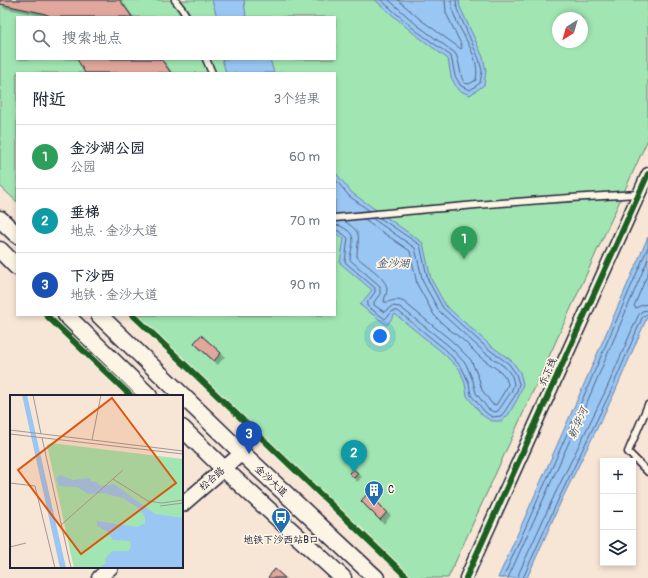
<!DOCTYPE html>
<html lang="zh">
<head>
<meta charset="utf-8">
<style>
  :root { --surface:#fff; --page:#f2f2f3; --text:#1f2937; --muted:#747a83; --line:#e0e1e3; --accent:#1a73e8 }
  body { margin:0; font-family:Pangolin,"LXGW WenKai TC",sans-serif; background:var(--page); color:var(--text) }
  .controls { position:absolute; right:12px; bottom:12px; display:grid; overflow:hidden; border-radius:0px; box-shadow:0 2px 6px #0003 }
  .controls button { width:36px; height:36px; display:grid; place-items:center; padding:0; border:0; border-bottom:1px solid var(--line); background:var(--surface); color:var(--text); font:20px sans-serif }
  .compass { position:absolute; left:552px; top:12px; width:36px; height:36px; border-radius:50%; background:var(--surface); box-shadow:0 2px 6px #0003; rotate:217deg }
  .you { position:absolute; left:380px; top:336px; width:14px; height:14px; margin:-10px; border:3px solid #fff; border-radius:50%; background:#1a73e8; box-shadow:0 0 0 6px #1a73e833 }
  .badge { display:grid; place-items:center; width:26px; height:26px; border-radius:50%; background:var(--accent); color:#fff; font-size:13px; font-weight:700 }
  .pin { position:absolute; translate:-50% -33px; filter:drop-shadow(0 1px 2px #0008) }
  .pin::after { content:''; position:absolute; top:21px; width:14px; height:12px; background:inherit; clip-path:polygon(0 0,100% 0,50% 100%) }
  .list { margin:0; padding:0; list-style:none }
  h2 { display:flex; justify-content:space-between; align-items:center; height:52px; margin:0; padding:0 16px; font-size:17px }
  h2 small { font-size:13px; font-weight:400; color:var(--muted) }
  .list li { display:grid; grid-template-columns:26px 1fr auto; gap:12px; align-items:center; box-sizing:border-box; height:64px; padding:0 16px; border-top:1px solid var(--line) }
  .list b { display:block; font-size:15px; white-space:nowrap }
  .list p { margin:0; font-size:13px; white-space:nowrap; color:var(--muted) }
  .list em { font-size:13px; font-style:normal; color:var(--muted) }
  .icon { flex:none; width:22px; height:22px; fill:none; stroke:currentColor; stroke-width:2; stroke-linecap:round; stroke-linejoin:round }
  .map { position:relative; flex:none; width:648px; height:578px; overflow:hidden }
  .search { position:absolute; background:var(--surface); box-shadow:0 2px 6px #0003; left:16px; top:16px; width:320px; height:44px; display:flex; align-items:center; gap:10px; box-sizing:border-box; padding:0 14px; border-radius:0px; color:var(--muted); font-size:15px }
  .panel { position:absolute; background:var(--surface); box-shadow:0 2px 6px #0003; left:16px; top:72px; width:320px; height:244px; border-radius:0px }
  .map>svg:first-child { display:block }
  .green { fill:#a1e6b2; stroke:#628476; fill-rule:evenodd }
  .water { fill:#99c6f3; stroke:#6984a9 }
  .lines { fill:none; stroke-linecap:round; stroke-linejoin:round }
  .shore { stroke:#526485; stroke-width:1 }
  .building { fill:#e1a79c; stroke:#22223b; filter:url(#shadow) }
  .service-casing { stroke:#22223b; stroke-width:9 }
  .minor-casing { stroke:#22223b; stroke-width:15 }
  .tertiary-casing { stroke:#22223b; stroke-width:17 }
  .secondary-casing { stroke:#22223b; stroke-width:19 }
  .service { stroke:#fcf5e5; stroke-width:6 }
  .minor { stroke:#fcf5e5; stroke-width:12 }
  .tertiary { stroke:#fcf5e5; stroke-width:14 }
  .secondary { stroke:#fcf5e5; stroke-width:16 }
  .cycleway-casing { stroke:#fcf5e5; stroke-width:8 }
  .cycleway { stroke:#1b5e20; stroke-width:6 }
  .labels { text-anchor:middle; dominant-baseline:central; stroke-width:3.5; stroke-linejoin:round; paint-order:stroke }
  .street-label { font-size:10px; fill:#22223b; stroke:#fcf5e5 }
  .poi-label { font-size:10px; fill:#22223b; stroke:#fcf5e5; text-anchor:start }
  .water-label { font-size:11px; font-style:italic; fill:#465372; stroke:#fcf5e5 }
  .inset-road { fill:none; stroke:#a29798; stroke-width:1 }
  .view { fill:#de560e; fill-opacity:0.15; stroke:#de560e; stroke-width:2 }
  .inset-edge { fill:none; stroke:#22223b; stroke-width:2 }
</style>
</head>
<body>
<div class="map">
<svg width="648" height="578" viewBox="0 0 648 578">
  <defs>
    <filter id="shadow"><feDropShadow dx="3.5" dy="3.5" stdDeviation="0" flood-color="#0004"/></filter>
  </defs>
  <rect width="100%" height="100%" fill="#f7e5d6"/>
  <filter id="ink" filterUnits="userSpaceOnUse"><feTurbulence type="fractalNoise" baseFrequency=".025" numOctaves="2"/><feDisplacementMap in="SourceGraphic" scale="8" xChannelSelector="R" yChannelSelector="G"/><feConvolveMatrix kernelMatrix="1 2 1 2 8 2 1 2 1" color-interpolation-filters="sRGB"/></filter>
  <g filter="url(#ink)">
    <path class="green" d="M0,0H648V139L448,578H407L136,315H335V73H17V202L0,186ZM17,17H335V59H17ZM558,18H582V42H558Z"/>
    <path class="water" d="M212,0H244L246,17H217Z
      M375,0H459L460,7L483,57L486,71L484,85L470,95L458,90L451,77L448,59L412,32Z
      M222,59H270L274,73H226Z
      M335,172L352,193L423,243L431,279L446,306L490,345L512,361L520,372L523,384L519,396L509,414L502,421H491L482,415L467,396L465,384L460,370L443,353L395,314L387,325L360,305L372,290L340,263L344,239L335,233Z
      M648,237V315L614,394L562,499L527,578H498L582,389Z"/>
    <g class="lines">
      <path class="shore" d="M381,0L414,29L451,56L455,76L461,86L470,90L480,83L482,71L479,59L457,9L456,0
        M389,0L417,25L455,53C460,60 459,73 464,83L469,84L476,80C482,51 452,28 451,0
        M398,0L421,20L461,49L462,47L460,42L446,13L445,0
        M335,179L349,196L370,211
        M344,221C365,234 357,237 357,257C365,265 386,277 387,289C387,294 384,298 384,302C391,303 394,297 404,302L453,342L471,360L479,379L482,390L492,404L496,405L506,389L508,384L506,378L501,372L480,357L463,340L445,326L434,315L417,284L410,251L363,219
        M335,225C340,225 343,227 347,230C358,237 350,249 350,260L380,286V294L374,302V305L384,312L392,306L400,307L449,346L466,364L473,381L476,393L488,409L494,412L498,411L511,392L514,384L512,376L505,367L484,352L439,311L423,282L415,248L372,218
        M335,230L339,231L348,238L345,262L375,288V292L367,303V306L385,319L393,311H398L446,350L462,368L469,383L471,395L485,412L492,417L501,416L505,411L516,394L519,384L516,374L509,364L487,348L443,308L428,280L420,245L380,218
        M648,273L634,306L636,308L642,305L648,304
        M503,578L586,391L648,247
        M508,578L591,393L648,259
        M518,578L519,573L554,496L606,390L638,316L642,311L648,310
        M523,578L559,498L610,393L642,318L645,315H648"/>
    </g>
    <path class="building" d="M0,0H120L132,17H53L42,13L0,4Z
      M77,59H161L171,73H85Z
      M201,335L221,353L214,361L194,343Z
      M353,469L358,473L354,478L349,473Z
      M368,493L387,512L380,520L361,501Z
      M275,569L285,578H269L268,577Z"/>
    <g class="lines">
      <defs>
        <path id="service" d="M175,0L182,9L187,17
          M206,59L212,73
          M335,218C436,208 538,199 639,194
          M648,405L628,452L648,472"/>
        <path id="minor" d="M466,578L648,174"/>
        <path id="tertiary" d="M182,505L242,453
          M99,578L111,567"/>
        <path id="secondary" d="M0,219L17,235
          M0,250L17,267
          M66,315L149,396
          M99,315L242,453L376,578
          M182,428L224,469L343,578"/>
      </defs>
      <use href="#service" class="service-casing"/>
      <use href="#minor" class="minor-casing"/>
      <use href="#tertiary" class="tertiary-casing"/>
      <use href="#secondary" class="secondary-casing"/>
      <use href="#service" class="service"/>
      <use href="#minor" class="minor"/>
      <use href="#tertiary" class="tertiary"/>
      <use href="#secondary" class="secondary"/>
      <defs>
        <path id="cycleway" d="M46,315L131,396
          M133,315L408,578
          M466,578L648,174"/>
      </defs>
      <use href="#cycleway" class="cycleway-casing"/>
      <use href="#cycleway" class="cycleway"/>
    </g>
  </g>
  <defs>
    <symbol id="building-pin" viewBox="-11 -11 22 30"><path d="M0 17L-7.5 6A9.5 9.5 0 1 1 7.5 6Z" fill="#1f6fb2" stroke="#fcf5e5"/><path d="M-4-6H4V6H1V3H-1V6H-4ZM-2.5-4.3h1.7v1.8h-1.7ZM.8-4.3h1.7v1.8H.8ZM-2.5-1h1.7V.8h-1.7ZM.8-1h1.7V.8H.8Z" fill="#fff"/></symbol>
    <symbol id="bus-pin" viewBox="-11 -11 22 30"><path d="M0 17L-7.5 6A9.5 9.5 0 1 1 7.5 6Z" fill="#1f6fb2" stroke="#fcf5e5"/><path d="M-5-6H5V4H4V6H2V4H-2V6H-4V4H-5ZM-3.5-4V0h7V-4ZM-3.5 1.2v1.5H-2V1.2ZM2 1.2v1.5H3.5V1.2Z" fill="#fff"/></symbol>
  </defs>
  <g fill-rule="evenodd">
    <use href="#building-pin" x="363" y="479" width="22" height="30"/>
    <use href="#bus-pin" x="270" y="506" width="22" height="30"/>
  </g>
  <g class="labels">
    <g class="street-label">
      <text transform="translate(548 372) rotate(-66)">乔下线</text>
      <text transform="translate(212 479) rotate(-41)">松合路</text>
      <text transform="translate(271 481) rotate(43)">金沙大道</text>
    </g>
    <g class="poi-label">
      <text x="388" y="490">C</text>
      <text x="281" y="540" text-anchor="middle">地铁下沙西站B口</text>
    </g>
    <g class="water-label">
      <text x="393" y="263">金沙湖</text>
      <text transform="translate(578 423) rotate(-66)">新华河</text>
    </g>
  </g>
  <g transform="translate(10 395)">
    <rect width="173" height="173" fill="#f7e5d6"/>
    <path d="M41,48L173,64V173H64L37,50Z" fill="#a1e6b2"/>
    <path d="M12,0H17L56,173H50ZM50,80L63,85L80,83V86L87,87L90,91L104,89L145,119L173,123V173H88L96,168L95,164L102,156H119L121,151L120,146L103,145L98,137L87,131V126L127,132L135,128V123L130,114L113,103L93,98L78,99L67,92L49,91L46,83Z" fill="#99c6f3"/>
    <path class="inset-road" d="M23,0L31,39M0,35L173,56M0,39L173,59M32,43L61,173M82,45L91,0M103,84L138,106L152,108L173,105M0,88L25,91L45,173M150,111L173,108M51,130L113,75M0,152L16,148"/>
    <path class="view" d="M102,3L166,88L71,159L8,75Z"/>
    <rect width="173" height="173" class="inset-edge"/>
  </g>
</svg>
<div class="controls">
<button>+</button>
<button>−</button>
<button><svg class="icon" aria-label="layers" viewBox="0 0 24 24"><path d="M12 4l9 5-9 5-9-5zM3 14l9 5 9-5"/></svg></button>
</div>
<svg class="compass" viewBox="-18 -18 36 36"><path d="M0-13l5 13h-10z" fill="#e53935"/><path d="M0 13l5-13h-10z" fill="#747a83"/></svg>
<div class="you"></div>
<div class="pin badge" style="left:464px;top:259px;background:#2e9e5b">1</div>
<div class="pin badge" style="left:354px;top:473px;background:#0f9aa8">2</div>
<div class="pin badge" style="left:249px;top:454px;background:#1a4fb4">3</div>
<div class="search"><svg class="icon" aria-label="search" viewBox="0 0 24 24"><circle cx="10" cy="10" r="6"/><path d="M15 15l6 6"/></svg>搜索地点</div>
<section class="panel">
<h2>附近<small>3个结果</small></h2>
<ul class="list">
<li><span class="badge" style="background:#2e9e5b">1</span><div><b>金沙湖公园</b><p>公园</p></div><em>60 m</em></li>
<li><span class="badge" style="background:#0f9aa8">2</span><div><b>垂梯</b><p>地点 · 金沙大道</p></div><em>70 m</em></li>
<li><span class="badge" style="background:#1a4fb4">3</span><div><b>下沙西</b><p>地铁 · 金沙大道</p></div><em>90 m</em></li>
</ul>
</section>
</div>
</body>
</html>
